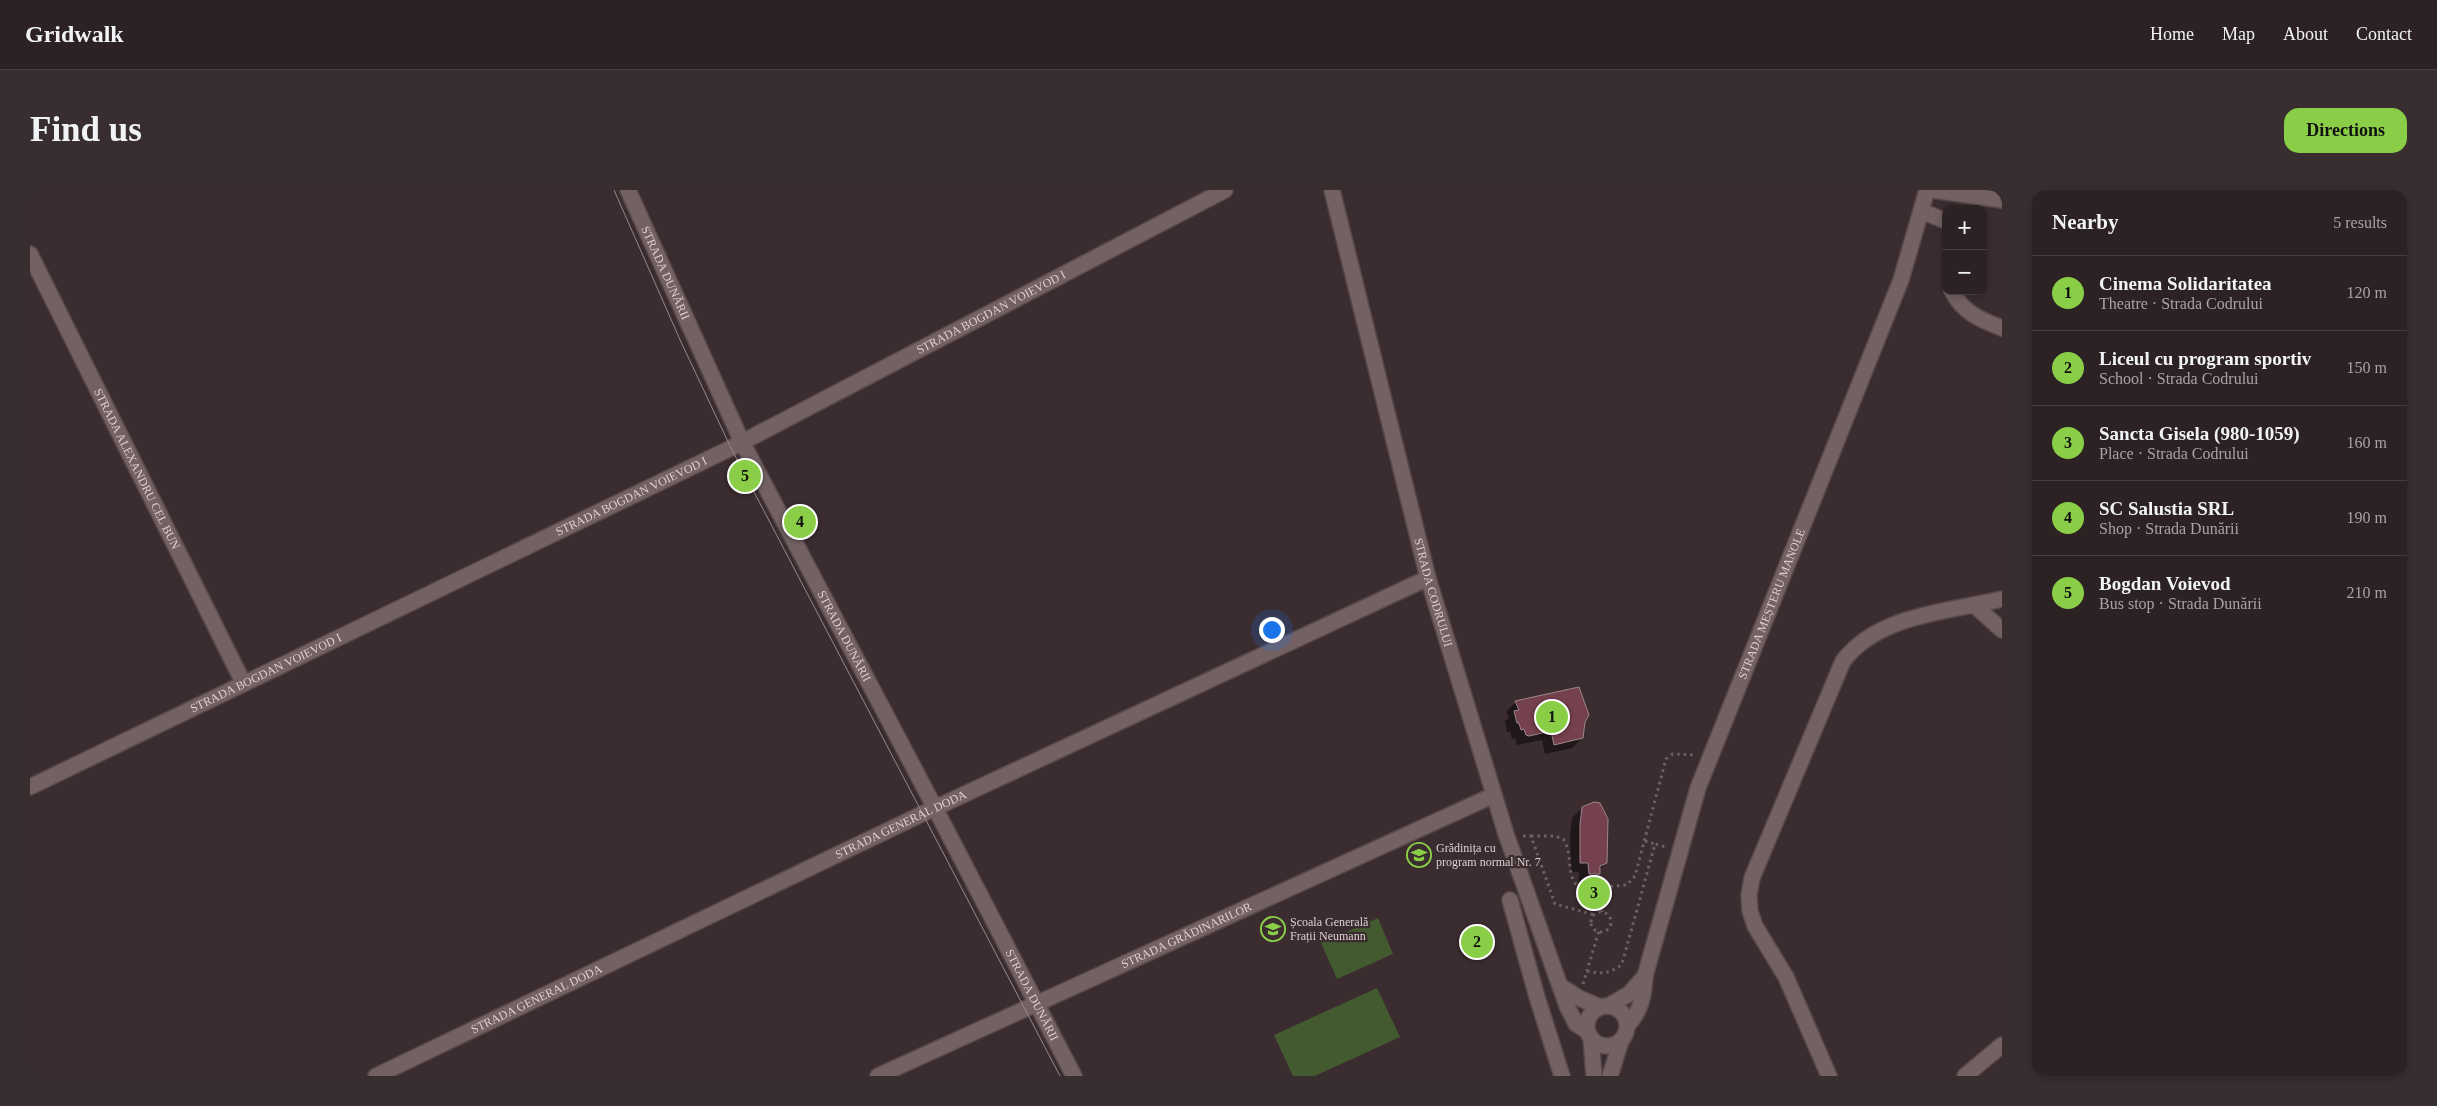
<!DOCTYPE html>
<html lang="en">
<head>
<meta charset="utf-8">
<style>
  :root { --surface:#2c2123; --page:#382e30; --text:#f1f3f6; --muted:#a6a3a6; --line:#483e41; --accent:#8ace47 }
  body { margin:0; font-family:"Times New Roman",serif; background:var(--page); color:var(--text) }
  .controls { position:absolute; right:15px; top:15px; display:grid; overflow:hidden; border-radius:10px; box-shadow:0 2px 8px #0003 }
  .controls button { width:45px; height:45px; display:grid; place-items:center; padding:0; border:0; border-bottom:1px solid var(--line); background:var(--surface); color:var(--text); font:25px sans-serif }
  .you { position:absolute; left:1241px; top:439px; width:18px; height:18px; margin:-12px; border:4px solid #fff; border-radius:50%; background:#1a73e8; box-shadow:0 0 0 8px #1a73e833 }
  .badge { display:grid; place-items:center; width:32px; height:32px; border-radius:50%; background:var(--accent); color:#111; font-size:16px; font-weight:700 }
  .pin { position:absolute; translate:-50% -50%; border:2px solid #fff; box-shadow:0 1px 5px #0006 }
  .list { margin:0; padding:0; list-style:none }
  h2 { display:flex; justify-content:space-between; align-items:center; height:65px; margin:0; padding:0 20px; font-size:21px }
  h2 small { font-size:16px; font-weight:400; color:var(--muted) }
  .list li { display:grid; grid-template-columns:32px 1fr auto; gap:15px; align-items:center; box-sizing:border-box; height:75px; padding:0 20px; border-top:1px solid var(--line) }
  .list b { display:block; font-size:19px; white-space:nowrap }
  .list p { margin:0; font-size:16px; white-space:nowrap; color:var(--muted) }
  .list em { font-size:16px; font-style:normal; color:var(--muted) }
  .map { position:relative; flex:none; width:1972px; height:886px; overflow:hidden; border-radius:15px }
  header { display:flex; align-items:center; gap:30px; box-sizing:border-box; height:70px; padding:0 25px; background:var(--surface); border-bottom:1px solid var(--line) }
  header strong { font-size:24px }
  nav { display:flex; gap:28px; margin-inline-start:auto; font-size:18px }
  .intro { display:flex; align-items:center; justify-content:space-between; box-sizing:border-box; height:120px; padding:0 30px }
  h1 { margin:0; font-size:35px }
  .button { padding:12px 22px; border-radius:15px; background:var(--accent); color:#111; font-size:18px; font-weight:700 }
  main { display:flex; gap:30px; padding:0 30px }
  aside { flex:1; background:var(--surface); border-radius:15px; box-shadow:0 2px 8px #0003 }
  .map>svg:first-child { display:block }
  .green { fill:#435a30 }
  .shadow { fill:#0007 }
  .building { fill:#76414e; stroke:#9b888c }
  .lines { fill:none; stroke-linecap:round; stroke-linejoin:round }
  .minor-casing { stroke:#56494c; stroke-width:18 }
  .path { stroke:#6e6063; stroke-width:3; stroke-dasharray:2.5 4; stroke-linecap:butt }
  .minor { stroke:#736164; stroke-width:15 }
  .tram { stroke:#94888b; stroke-width:1 }
  .labels { text-anchor:middle; dominant-baseline:central; stroke-width:4.5; stroke-linejoin:round; paint-order:stroke }
  .street-label { font-size:12px; fill:#dbd1d3; stroke:#3b2c2f }
  .poi-label { font-size:12px; fill:#dbd1d3; stroke:#3b2c2f; text-anchor:start }
</style>
</head>
<body>
<header>
<strong>Gridwalk</strong>
<nav><a>Home</a><a>Map</a><a>About</a><a>Contact</a></nav>
</header>
<div class="intro"><h1>Find us</h1><a class="button">Directions</a></div>
<main>
<div class="map">
<svg width="1972" height="886" viewBox="0 0 1972 886">
  <rect width="100%" height="100%" fill="#3b2c2f"/>
  <path class="green" d="M1348,728L1363,764L1307,789L1291,753Z
    M1347,798L1370,847L1285,886H1263L1244,845Z"/>
  <path class="shadow" d="M1486,512L1553,531L1552,548L1542,558L1515,564L1512,550L1487,555L1485,548L1482,549L1480,542H1477L1475,531L1479,528L1476,522Z
    M1552,618L1576,673L1559,693H1549V682H1541L1540,645L1542,628Z"/>
  <path class="building" d="M1549,497L1559,525L1555,532L1553,548L1524,555L1521,541L1499,546L1496,545L1494,539L1491,540L1489,533H1487L1484,521L1489,520L1485,511Z
    M1564,612L1570,613L1578,629L1577,673L1570,676V684H1559L1558,673H1550V634L1552,617Z"/>
  <g class="lines">
    <defs>
      <g id="minor">
        <path id="s1" d="M598,0L712,252L905,618L1044,886"/>
        <path id="s2" d="M1302,0L1398,388L1476,644L1537,816L1546,834L1557,841"/>
        <path d="M1902,0L1972,10"/>
        <path d="M1891,21L1916,31"/>
        <path id="s3" d="M0,64L214,494"/>
        <path d="M1922,101C1933,123 1951,130 1972,138"/>
        <path d="M1944,415L1972,440"/>
        <path id="s4" d="M0,597L701,258L1195,0"/>
        <path d="M1480,710L1507,807L1532,886"/>
        <path d="M1532,797L1549,808L1570,817"/>
        <circle cx="1577" cy="836" r="20"/>
        <path id="s5" d="M1578,816L1599,804L1615,786L1668,598L1871,90L1897,0"/>
        <path d="M1598,835C1611,821 1614,805 1615,786"/>
        <path d="M1561,848L1564,886"/>
        <path id="s6" d="M346,886L892,624L1398,388"/>
        <path id="s7" d="M848,886L1464,605"/>
        <path d="M1580,886L1591,851"/>
        <path d="M1799,886L1756,787L1725,736L1720,721L1719,705L1722,688L1813,471C1849,424 1918,422 1972,409"/>
        <path d="M1935,886L1972,855"/>
      </g>
    </defs>
    <use href="#minor" class="minor-casing"/>
    <path class="path" d="M1493,646H1501L1525,714L1565,725
      M1501,646H1525L1533,649C1543,662 1536,682 1546,694L1554,697H1573
      M1615,651L1625,654
      M1572,722L1573,697L1597,695L1605,686L1636,569L1643,564L1666,565
      M1561 732a10 10 0 1 1 20 0a10 10 0 1 1-20 0Z
      M1557,781C1570,784 1581,784 1592,774L1625,654L1636,657
      M1553,794L1569,741"/>
    <use href="#minor" class="minor"/>
    <path class="tram" d="M584,0L651,152L701,258L1030,886"/>
  </g>
  <defs>
    <symbol id="school-ring" viewBox="-11 -11 22 22"><circle r="9.5" fill="#3b2c2f" stroke="#8ace47" stroke-width="1.5"/><path d="M0-5L7-2L0 1L-7-2ZM-4 1L0 2.5L4 1V4Q0 6-4 4Z" fill="#8ace47"/></symbol>
  </defs>
  <g fill-rule="evenodd">
    <use href="#school-ring" x="1375" y="651" width="28" height="28"/>
    <use href="#school-ring" x="1229" y="725" width="28" height="28"/>
  </g>
  <g class="labels">
    <g class="street-label">
      <text stroke="none"><textPath href="#s1" startOffset="91">STRADA DUNĂRII</textPath></text>
      <text stroke="none"><textPath href="#s4" startOffset="1072">STRADA BOGDAN VOIEVOD I</textPath></text>
      <text stroke="none"><textPath href="#s3" startOffset="240">STRADA ALEXANDRU CEL BUN</textPath></text>
      <text stroke="none"><textPath href="#s4" startOffset="668">STRADA BOGDAN VOIEVOD I</textPath></text>
      <text stroke="none"><textPath href="#s2" startOffset="415">STRADA CODRULUI</textPath></text>
      <text stroke="none"><textPath href="#s5" startOffset="442">STRADA MEȘTERU MANOLE</textPath></text>
      <text stroke="none"><textPath href="#s1" startOffset="496">STRADA DUNĂRII</textPath></text>
      <text stroke="none"><textPath href="#s4" startOffset="262">STRADA BOGDAN VOIEVOD I</textPath></text>
      <text stroke="none"><textPath href="#s6" startOffset="582">STRADA GENERAL DODA</textPath></text>
      <text stroke="none"><textPath href="#s7" startOffset="339">STRADA GRĂDINARILOR</textPath></text>
      <text stroke="none"><textPath href="#s1" startOffset="901">STRADA DUNĂRII</textPath></text>
      <text stroke="none"><textPath href="#s6" startOffset="178">STRADA GENERAL DODA</textPath></text>
    </g>
    <g class="poi-label">
      <text x="1406" y="658">Grădinița cu<tspan x="1406" dy="14">program normal Nr. 7</tspan></text>
      <text x="1260" y="732">Școala Generală<tspan x="1260" dy="14">Frații Neumann</tspan></text>
    </g>
  </g>
</svg>
<div class="controls">
<button>+</button>
<button>−</button>
</div>
<div class="you"></div>
<div class="pin badge" style="left:1522px;top:527px">1</div>
<div class="pin badge" style="left:1447px;top:752px">2</div>
<div class="pin badge" style="left:1564px;top:703px">3</div>
<div class="pin badge" style="left:770px;top:332px">4</div>
<div class="pin badge" style="left:715px;top:286px">5</div>
</div>
<aside>
<h2>Nearby<small>5 results</small></h2>
<ul class="list">
<li><span class="badge">1</span><div><b>Cinema Solidaritatea</b><p>Theatre · Strada Codrului</p></div><em>120 m</em></li>
<li><span class="badge">2</span><div><b>Liceul cu program sportiv</b><p>School · Strada Codrului</p></div><em>150 m</em></li>
<li><span class="badge">3</span><div><b>Sancta Gisela (980-1059)</b><p>Place · Strada Codrului</p></div><em>160 m</em></li>
<li><span class="badge">4</span><div><b>SC Salustia SRL</b><p>Shop · Strada Dunării</p></div><em>190 m</em></li>
<li><span class="badge">5</span><div><b>Bogdan Voievod</b><p>Bus stop · Strada Dunării</p></div><em>210 m</em></li>
</ul>
</aside>
</main>
</body>
</html>
